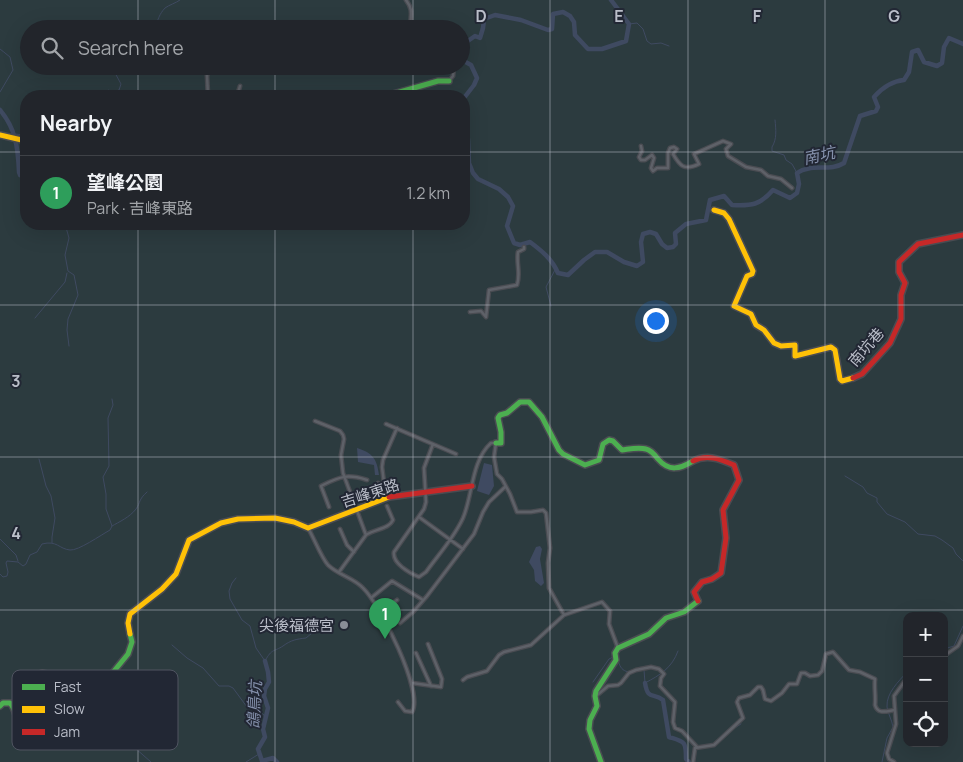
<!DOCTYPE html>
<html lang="en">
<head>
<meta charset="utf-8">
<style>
  :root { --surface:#22252b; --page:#2e3137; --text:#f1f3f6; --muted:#a2a5a9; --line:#3f4247; --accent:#898d97 }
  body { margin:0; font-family:Manrope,"Noto Sans TC",sans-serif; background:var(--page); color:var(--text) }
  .controls { position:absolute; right:15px; bottom:15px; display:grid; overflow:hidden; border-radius:10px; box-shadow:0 5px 20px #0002 }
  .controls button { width:45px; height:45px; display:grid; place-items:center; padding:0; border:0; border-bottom:1px solid var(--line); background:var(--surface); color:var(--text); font:25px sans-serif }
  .you { position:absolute; left:655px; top:320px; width:18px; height:18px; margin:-12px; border:4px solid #fff; border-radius:50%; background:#1a73e8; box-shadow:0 0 0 8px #1a73e833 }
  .badge { display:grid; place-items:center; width:32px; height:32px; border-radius:50%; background:var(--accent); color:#fff; font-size:16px; font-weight:700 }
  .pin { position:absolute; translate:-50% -41px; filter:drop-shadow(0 1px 2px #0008) }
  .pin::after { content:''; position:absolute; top:26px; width:18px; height:15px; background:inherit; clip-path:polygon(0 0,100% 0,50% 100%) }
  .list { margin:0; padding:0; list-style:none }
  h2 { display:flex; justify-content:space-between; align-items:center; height:65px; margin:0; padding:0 20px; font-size:21px }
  h2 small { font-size:16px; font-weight:400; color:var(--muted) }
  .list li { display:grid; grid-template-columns:32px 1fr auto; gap:15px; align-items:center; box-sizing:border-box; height:75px; padding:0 20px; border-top:1px solid var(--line) }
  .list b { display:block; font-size:19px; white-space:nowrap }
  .list p { margin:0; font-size:16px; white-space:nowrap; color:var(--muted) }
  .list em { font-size:16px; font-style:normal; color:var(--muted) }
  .icon { flex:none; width:28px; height:28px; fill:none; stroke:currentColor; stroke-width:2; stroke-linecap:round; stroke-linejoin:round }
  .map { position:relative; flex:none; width:963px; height:762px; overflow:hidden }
  .search { position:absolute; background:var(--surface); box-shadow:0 5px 20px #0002; left:20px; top:20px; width:450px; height:55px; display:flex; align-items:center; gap:12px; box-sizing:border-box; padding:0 18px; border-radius:28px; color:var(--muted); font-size:19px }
  .panel { position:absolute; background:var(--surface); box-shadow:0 5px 20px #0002; left:20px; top:90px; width:450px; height:140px; border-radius:20px }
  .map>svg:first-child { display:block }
  .green { fill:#2c3b3f; fill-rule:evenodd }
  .water { fill:#3f4a61 }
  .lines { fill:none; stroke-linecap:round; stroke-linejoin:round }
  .stream { stroke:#3f4a61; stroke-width:1 }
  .river { stroke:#3f4a61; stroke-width:4.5 }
  .street-casing { stroke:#4a4c52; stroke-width:5 }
  .fast-casing { stroke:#4a4c52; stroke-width:8 }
  .slow-casing { stroke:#4a4c52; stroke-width:8 }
  .jam-casing { stroke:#4a4c52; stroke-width:8 }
  .street { stroke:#5e6168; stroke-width:2.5 }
  .fast { stroke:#4caf50; stroke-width:5 }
  .slow { stroke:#ffc107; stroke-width:5 }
  .jam { stroke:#c62828; stroke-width:5 }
  .grid { fill:none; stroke:#babec9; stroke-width:1; stroke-opacity:0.55 }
  .poi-dot { fill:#898d97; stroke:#222734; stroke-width:2 }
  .labels { text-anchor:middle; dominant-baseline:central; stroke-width:4; stroke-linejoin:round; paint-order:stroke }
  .street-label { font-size:15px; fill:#babec9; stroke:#222734 }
  .poi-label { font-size:15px; fill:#babec9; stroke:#222734; text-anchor:end }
  .water-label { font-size:16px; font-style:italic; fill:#8591ac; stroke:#222734 }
  .key { fill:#222734; stroke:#505461; stroke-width:1 }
  .key-label { font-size:14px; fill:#babec9 }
  .grid-label { font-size:16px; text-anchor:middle; font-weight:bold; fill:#babec9; stroke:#222734; stroke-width:4; stroke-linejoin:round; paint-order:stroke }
</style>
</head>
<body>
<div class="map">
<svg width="963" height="762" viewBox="0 0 963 762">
  <rect width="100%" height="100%" fill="#2e3139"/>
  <path class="green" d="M0,0H963V762H0ZM29,29H461V66H29ZM26,96H464V224H26ZM907,616H944V743H907Z"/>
  <path class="water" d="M357,448C373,453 377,459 379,475H375L374,465L358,462Z
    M484,463L492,465L494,486L489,495L477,491Z
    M540,546L542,549L540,559L544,583L541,586L535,581L534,570L529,562L536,547Z"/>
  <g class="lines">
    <path class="stream" d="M629,24L637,23L643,29L647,41L651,44L661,43L669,46
      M139,29L140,26C164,25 153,21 165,8C169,5 176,3 180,0
      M0,49L10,57L13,70L0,92
      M103,96L108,90L113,92L119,90L121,84L114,71V68L117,66
      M775,120C776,130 777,139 772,147V151L784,155L786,160L792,164L797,173
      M14,134L26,135
      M464,164L469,162
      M65,224L69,238L65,255L68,271L74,275L78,295L68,319L67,330L69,346
      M551,306L546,287L556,268
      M35,318L65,282L67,273
      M39,459L46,486L51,496L55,518L52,537V543
      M845,476L863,487L867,493L877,498V502L887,514L905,522L918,534L935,536L942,540L953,548L956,554L963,561
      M112,526C119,522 130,517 136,509C141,502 138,500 147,492
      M0,539L16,555L18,561
      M0,574L3,577L7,576L8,572L6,563L7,561L18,562L23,566L26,564L30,555L37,552L42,544C57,540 59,549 70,550C78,551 101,535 110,530L112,526L106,509V494L103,477L109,466L108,418L113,405L112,399
      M236,578L232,583L229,591L230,599L242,620L250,626L256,648L265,661C272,648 274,652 283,646C291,640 297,639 306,638L312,633L316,625
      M172,645L187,658L203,668L219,686H229L233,688L247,707L252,706L264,715L265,720
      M944,649L954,646L963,626
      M618,659C620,673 629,674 641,670
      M644,670L645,683C660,675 672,668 678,651
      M593,682L609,659L613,657
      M733,729L741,724
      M135,748L151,762
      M696,751L698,748L706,747
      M246,762L259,754
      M882,762L887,738L893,727C892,720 888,714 887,707C886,693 899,681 907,672"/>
    <path class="river" d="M462,57L465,43L475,36L480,38L483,28L484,19L495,15L521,20L548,30L552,29L553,14L563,12L570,16L574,22L575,35L588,49H602L626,41L629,24L611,0
      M462,60L471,65L477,78L474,85L464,98
      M435,96H443
      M0,110C16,129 18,148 19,172L20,175L26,177
      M464,123L468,139L469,163L473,173L478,179L499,189L508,197L513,206L507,226L514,243L520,245L530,242C542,251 552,259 558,273L568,275L584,260L595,252H607L624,262L637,266L643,262L641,242L643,234L650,232L656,234L662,244L667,248L673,247L676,244L675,233L686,224L706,220L710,200L724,196L732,205C752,206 760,205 773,190L790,198L797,193L799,184L797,173C811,163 830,172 844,163L860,116L876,111L878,107L874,97C882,88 892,81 904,80L909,72L912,52L918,50L924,62L937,66L942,63L944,47L949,38L963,44
      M265,661L268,672L269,682L265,689L264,696L268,708L263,729L265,737L258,749L262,761L273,758L277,762
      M645,683C648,701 653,692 663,700L669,737C685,742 686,741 686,759L689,762"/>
    <defs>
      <path id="street" d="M406,0C415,12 409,16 411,29
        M449,81L453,76L454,66
        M208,96L207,75L213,66
        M237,96L240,86
        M641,146L642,151L639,157L641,160H645L652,155L654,158L651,168L653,171L657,168H668V153L670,148L674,147L677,149L673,154C680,166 684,171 699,164L694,154L723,141L731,144L726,149L728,156L746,167L761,170L768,176L781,179L792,188
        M470,312L481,311L486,317L489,290L517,285C521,273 516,264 518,252L524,249V247
        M315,421L340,431L343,435L344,439L341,455L343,473L366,535
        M386,424L456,454
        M433,444L424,468L426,502L424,509L394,552C392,563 409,573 419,577L426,572C438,555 454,538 463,518C473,495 471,461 491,443H496L494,457L497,474L502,479L510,494L517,512H531L543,510L546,513L550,548L548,563L549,588L564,615
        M378,483L380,500
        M386,498L382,467L383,460L397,428
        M329,507L321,486L323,485C341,476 348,474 367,480
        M419,517L463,549
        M308,528C314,538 321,557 328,565C338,575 354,578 363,588C380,604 424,692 412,712L405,711L398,702
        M340,529L347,545L354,552
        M339,572L366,535C375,529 389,529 393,520L387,506
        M371,598L392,581L423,600
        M381,612L397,600
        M400,623L413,612L427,596L474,534L483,512L489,502L505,487
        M416,653L431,686
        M944,656L958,646L963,636
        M463,680L467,677L487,671L499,655L504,652L531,645L564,615L602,602L610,611L609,624L618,648
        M412,683L441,687L442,679L428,644
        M596,696L608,686L618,685L621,683L629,673L636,670L651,667L659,669L664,674L661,678L660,686L675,702L673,722L675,728L682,731L697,747
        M693,762L695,748L714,745L743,718L737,702L739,698L750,695L758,687H761L763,690L765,699L771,701L782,693L789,684H797L801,673H805L810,676L818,675L822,671L826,654L833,652L849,670L860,672L875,679C874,688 876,696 875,705C878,715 887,711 895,710
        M894,762L889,759L887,753L896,724L894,696L907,678"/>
      <path id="fast" d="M386,96L438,81H449
        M496,443H501V432L498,418L500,415L507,413L520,402H529L542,417L559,450L563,454L585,465L599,460L603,444L609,440L613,441L622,450C630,449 638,447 646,449C651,450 655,455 658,459C669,472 680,469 693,461
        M0,706L3,703H10C18,711 15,727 28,730L33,727L39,720C35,701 21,686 42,673L51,675L57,682L55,704L58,712L66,715L81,708L92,698L128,654L132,642L130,634
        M601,762L589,729L590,720L597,706L595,696L596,691L616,660L615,653L618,648L649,634L666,618L684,612L698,601"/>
      <path id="slow" d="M0,135L26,141
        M714,210L724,213L729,219L753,271L752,274L747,276L734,306L751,314L756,325L764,330L774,343L781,346L795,345V356L831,347L835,350L840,379L842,381L853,378
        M130,634L128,623L130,614L162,589L176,574L189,540L221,523L238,519L275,518L294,522L308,528L389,497"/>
      <path id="jam" d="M853,378L862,374L890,343L901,319V295L905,283L899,272V262L918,244L963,235
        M693,461C707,454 720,459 734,465L739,480L723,510L726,538L721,573L712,579L702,582L694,592L698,601
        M389,497L472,486"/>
    </defs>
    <use href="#street" class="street-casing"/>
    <use href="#fast" class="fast-casing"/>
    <use href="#slow" class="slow-casing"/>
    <use href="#jam" class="jam-casing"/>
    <use href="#street" class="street"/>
    <use href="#fast" class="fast"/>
    <use href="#slow" class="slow"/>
    <use href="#jam" class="jam"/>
  </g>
  <path class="grid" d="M138,0V29M275,0V29M413,0V29M550,0V762M688,0V762M825,0V762M138,66V96M275,66V96M413,66V96M0,152H26M464,152H963M138,224V762M275,224V762M413,224V762M0,305H963M0,457H963M0,610H963"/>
  <circle class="poi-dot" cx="344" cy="625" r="5"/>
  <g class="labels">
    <g class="street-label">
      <text transform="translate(866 347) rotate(-49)">南坑巷</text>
      <text transform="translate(370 493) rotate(-18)">吉峰東路</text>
    </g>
    <g class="poi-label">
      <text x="334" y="625">尖後福德宮</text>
    </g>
    <g class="water-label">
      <text transform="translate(819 155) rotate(-12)">南坑</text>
      <text transform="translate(254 705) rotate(-87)">鴿鳥坑</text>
    </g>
  </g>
  <rect x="12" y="670" width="166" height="80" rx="8" class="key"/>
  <rect x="22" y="684" width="23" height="6" fill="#4caf50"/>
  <rect x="22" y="706" width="23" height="7" fill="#ffc107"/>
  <rect x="22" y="729" width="23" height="6" fill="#c62828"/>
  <g class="key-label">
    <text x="54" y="692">Fast</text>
    <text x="54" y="714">Slow</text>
    <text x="54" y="737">Jam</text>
  </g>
  <g class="grid-label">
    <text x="481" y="22">D</text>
    <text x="619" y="22">E</text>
    <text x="757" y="22">F</text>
    <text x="894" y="22">G</text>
    <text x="16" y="387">3</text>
    <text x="16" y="539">4</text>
  </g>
</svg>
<div class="controls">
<button>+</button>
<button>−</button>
<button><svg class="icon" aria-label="locate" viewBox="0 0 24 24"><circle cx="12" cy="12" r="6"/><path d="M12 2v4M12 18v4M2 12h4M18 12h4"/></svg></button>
</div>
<div class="you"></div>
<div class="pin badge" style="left:385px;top:639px;background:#2e9e5b">1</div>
<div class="search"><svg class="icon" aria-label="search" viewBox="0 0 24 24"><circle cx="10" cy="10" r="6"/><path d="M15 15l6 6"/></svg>Search here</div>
<section class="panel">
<h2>Nearby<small></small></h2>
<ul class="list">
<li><span class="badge" style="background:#2e9e5b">1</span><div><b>望峰公園</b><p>Park · 吉峰東路</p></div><em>1.2 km</em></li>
</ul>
</section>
</div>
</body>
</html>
